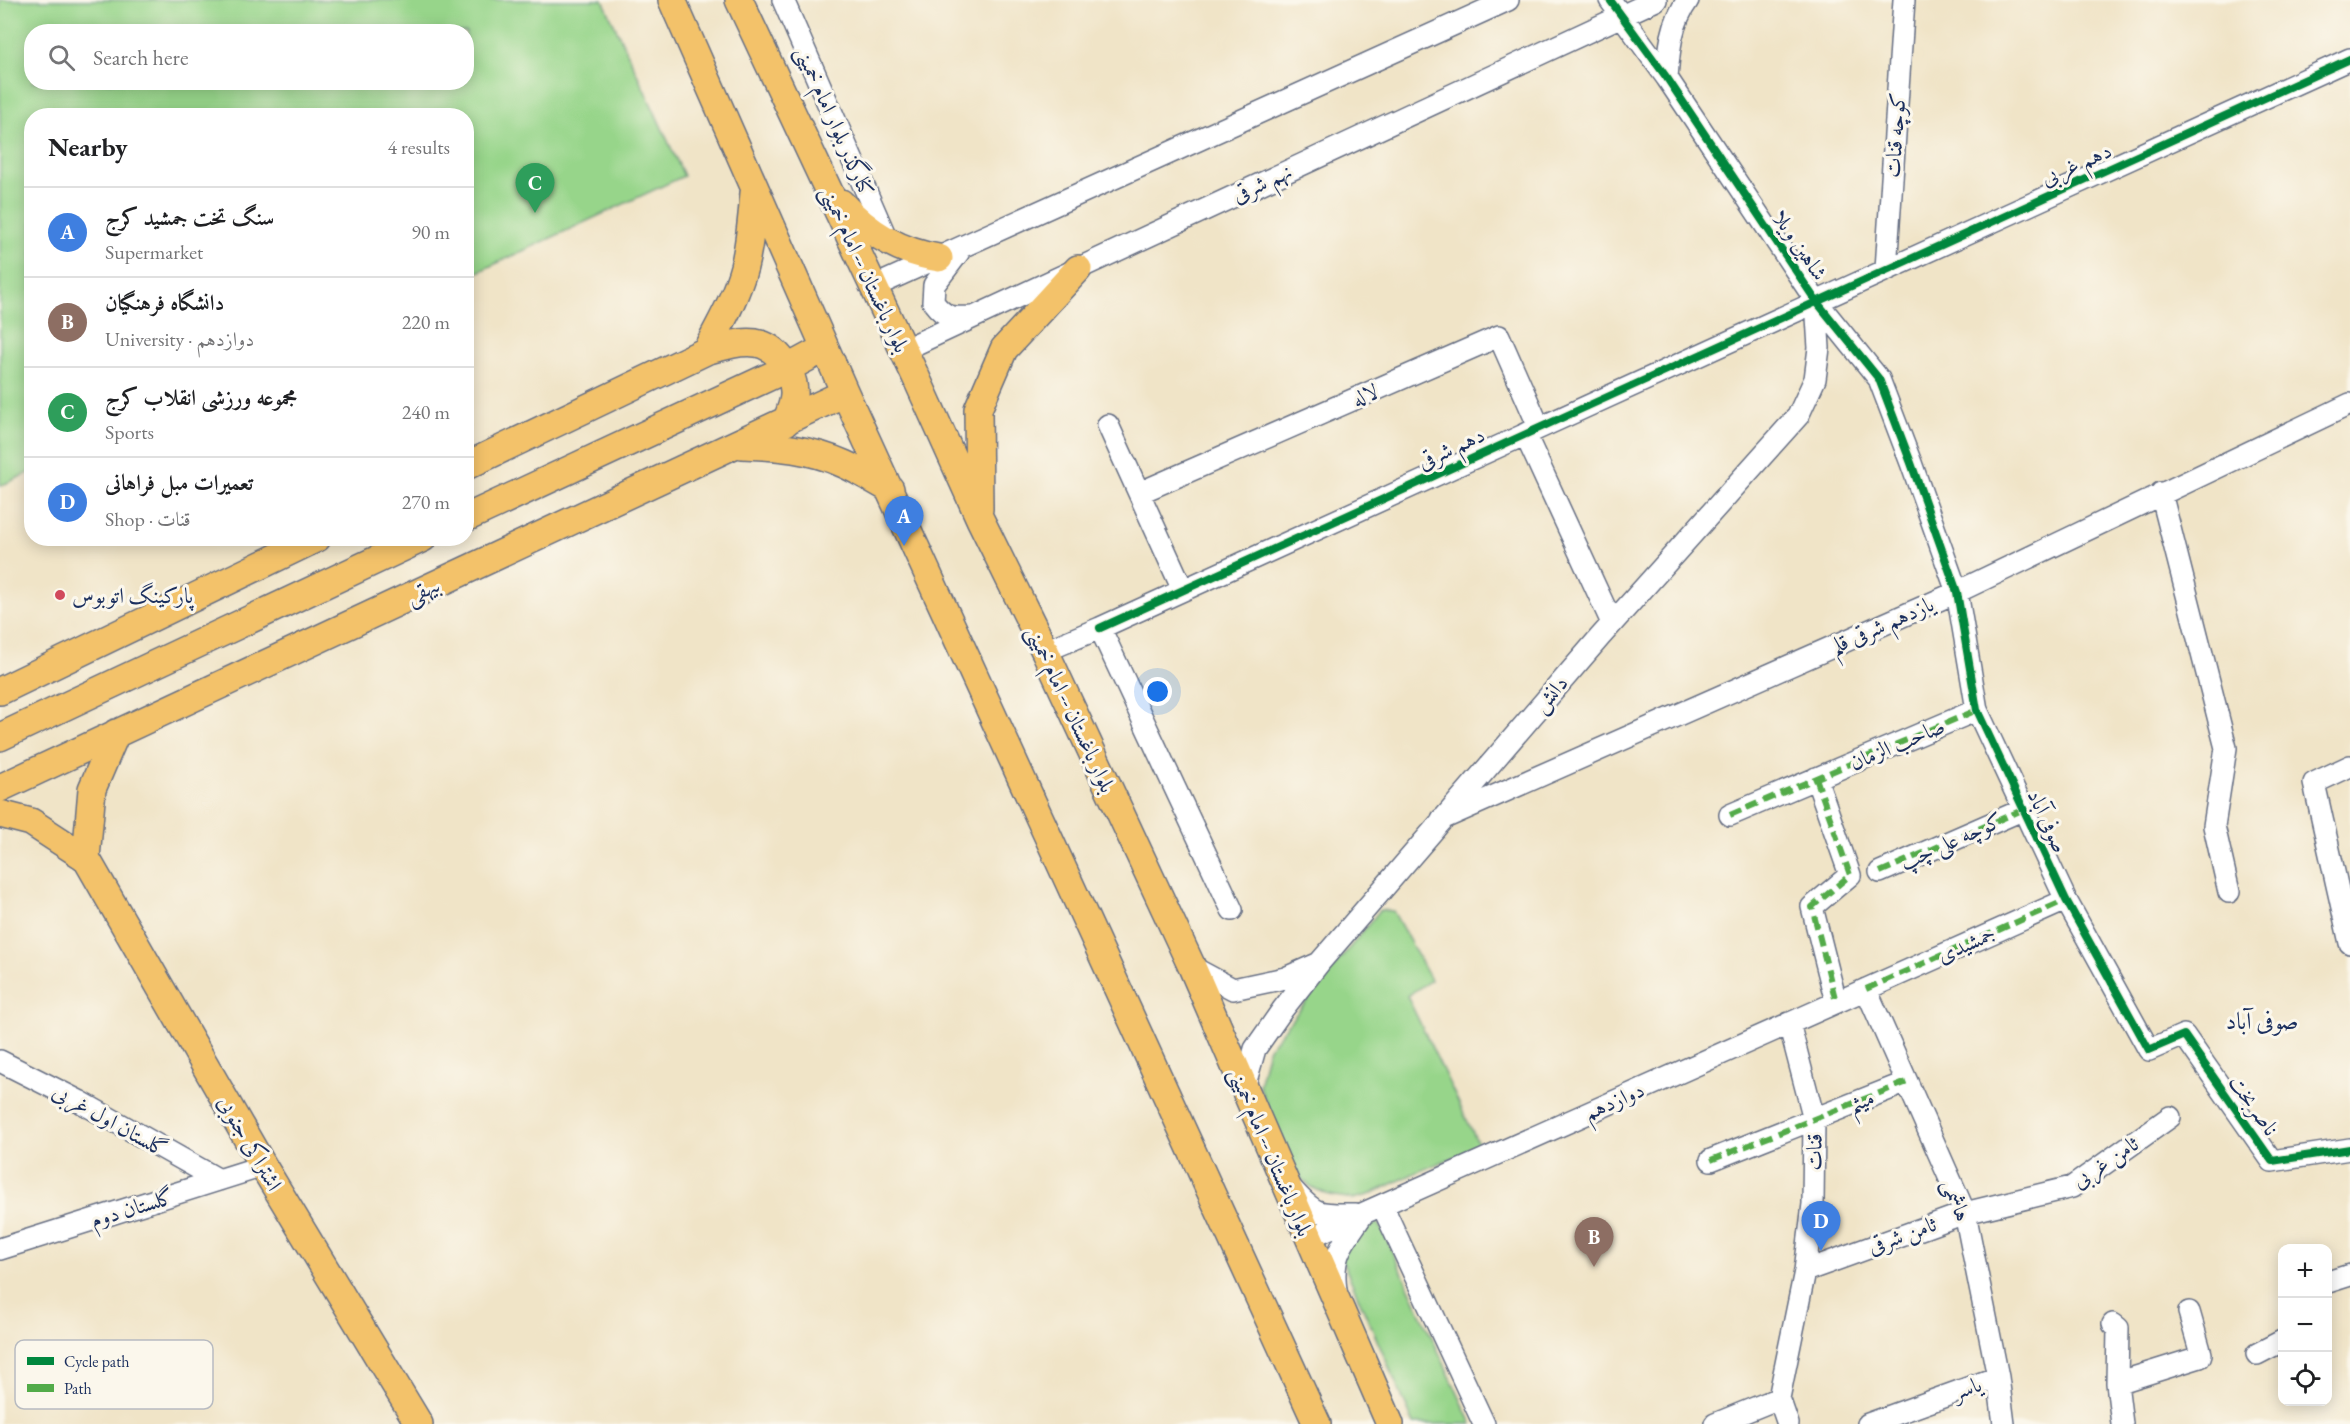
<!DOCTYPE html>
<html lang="en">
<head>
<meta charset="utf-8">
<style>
  :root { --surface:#fff; --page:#f2f2f2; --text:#202124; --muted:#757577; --line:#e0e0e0; --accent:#2563eb }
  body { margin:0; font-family:"EB Garamond",Amiri,serif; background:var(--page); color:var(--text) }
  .controls { position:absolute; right:18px; bottom:18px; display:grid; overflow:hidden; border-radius:12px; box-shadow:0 3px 15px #0003 }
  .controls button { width:54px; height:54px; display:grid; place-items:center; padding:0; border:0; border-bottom:2px solid var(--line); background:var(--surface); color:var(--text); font:30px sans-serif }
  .you { position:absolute; left:1158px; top:692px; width:21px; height:21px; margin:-15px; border:4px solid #fff; border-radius:50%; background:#1a73e8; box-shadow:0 0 0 9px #1a73e833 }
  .badge { display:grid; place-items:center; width:39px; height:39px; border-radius:50%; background:var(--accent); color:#fff; font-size:20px; font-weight:700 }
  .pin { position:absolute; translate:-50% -50px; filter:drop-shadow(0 2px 3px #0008) }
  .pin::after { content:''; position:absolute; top:32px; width:21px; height:18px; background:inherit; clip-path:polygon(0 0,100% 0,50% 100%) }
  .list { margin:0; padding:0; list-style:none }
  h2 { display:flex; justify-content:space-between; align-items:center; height:78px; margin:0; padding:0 24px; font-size:26px }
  h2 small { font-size:20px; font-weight:400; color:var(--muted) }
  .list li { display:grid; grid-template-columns:39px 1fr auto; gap:18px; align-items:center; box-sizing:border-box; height:90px; padding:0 24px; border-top:2px solid var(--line) }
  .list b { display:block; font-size:22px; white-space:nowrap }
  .list p { margin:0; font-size:20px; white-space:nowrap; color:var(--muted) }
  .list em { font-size:20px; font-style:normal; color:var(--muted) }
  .icon { flex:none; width:33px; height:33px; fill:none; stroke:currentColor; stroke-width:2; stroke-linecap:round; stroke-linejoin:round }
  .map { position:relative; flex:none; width:2350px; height:1424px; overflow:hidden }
  .search { position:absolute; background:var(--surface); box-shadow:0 3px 15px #0003; left:24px; top:24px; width:450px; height:66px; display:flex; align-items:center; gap:15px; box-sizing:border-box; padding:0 21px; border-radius:24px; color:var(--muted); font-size:22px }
  .panel { position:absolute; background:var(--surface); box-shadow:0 3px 15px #0003; left:24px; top:108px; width:450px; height:438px; border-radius:24px }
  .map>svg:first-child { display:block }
  .green { fill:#97d58a; stroke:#598274; stroke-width:1.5; fill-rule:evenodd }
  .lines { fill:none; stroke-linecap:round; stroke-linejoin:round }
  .minor-casing { stroke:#666e83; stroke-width:24 }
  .major-casing { stroke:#666e83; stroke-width:30 }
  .minor { stroke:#fff; stroke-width:21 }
  .major { stroke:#f3c26a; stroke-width:27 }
  .quiet { stroke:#52ab49; stroke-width:6; stroke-dasharray:12 6; stroke-linecap:butt }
  .cycleway-casing { stroke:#fbf7ec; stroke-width:11 }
  .cycleway { stroke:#00873e; stroke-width:8 }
  .poi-dot { fill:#d1495b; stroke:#fbf7ec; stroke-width:2 }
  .labels { text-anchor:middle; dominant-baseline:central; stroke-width:6; stroke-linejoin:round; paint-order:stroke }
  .street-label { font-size:22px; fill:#1b2f5e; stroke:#fbf7ec }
  .poi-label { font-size:22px; fill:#1b2f5e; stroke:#fbf7ec; text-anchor:start }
  .neighbourhood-label { font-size:24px; fill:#1b2f5e; stroke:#fbf7ec }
  .key { fill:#fbf7ec; stroke:#b8bbc1; stroke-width:1.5 }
  .key-label { font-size:16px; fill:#1b2f5e }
</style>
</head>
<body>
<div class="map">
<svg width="2350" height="1424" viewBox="0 0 2350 1424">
  <rect width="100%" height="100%" fill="#fbf7ec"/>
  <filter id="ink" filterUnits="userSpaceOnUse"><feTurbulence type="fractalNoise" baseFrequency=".0167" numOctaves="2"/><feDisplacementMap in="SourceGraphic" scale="12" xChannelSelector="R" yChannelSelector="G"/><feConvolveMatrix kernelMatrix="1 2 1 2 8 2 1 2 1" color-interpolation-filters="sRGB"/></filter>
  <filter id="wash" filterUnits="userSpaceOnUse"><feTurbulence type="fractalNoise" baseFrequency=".008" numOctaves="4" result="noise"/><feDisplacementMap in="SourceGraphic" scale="24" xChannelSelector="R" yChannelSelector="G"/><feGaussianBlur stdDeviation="1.35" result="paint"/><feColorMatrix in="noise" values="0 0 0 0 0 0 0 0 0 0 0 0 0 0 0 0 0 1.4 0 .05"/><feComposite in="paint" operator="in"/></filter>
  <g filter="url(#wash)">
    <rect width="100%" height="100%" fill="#f0e4c7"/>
    <path class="green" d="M0,0H603L684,176L467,277L466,116H32L31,472L0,486ZM32,32H466V82H32Z
      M1380,910L1393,911L1431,980L1407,996L1480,1147L1417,1172L1369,1195L1353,1199L1329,1195L1311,1187L1291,1169L1259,1085L1268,1049Z
      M1379,1223L1472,1424H1414L1338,1251L1366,1225Z"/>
  </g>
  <g filter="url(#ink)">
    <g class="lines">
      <defs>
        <path id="minor" d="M783,0L888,242
          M1610,0L1667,78L1816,301L1879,379L1911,463L1957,592L1977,710L2066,900L2149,1050L2184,1035L2272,1161L2350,1149
          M1667,78C1669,50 1671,23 1688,0
          M959,252L934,285L933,302C945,318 952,318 972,317
          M1886,269L1904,0
          M873,287L1508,0
          M903,350L1656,0
          M1108,425L1183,590
          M1525,434L1612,623
          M1139,493L1499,336L1539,427
          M2161,493L2226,748L2214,826L2229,892
          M1100,628L2350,59
          M1045,651L1100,628L1232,910
          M2350,766L2314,783L2350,943
          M1816,778L1850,875L1812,907L1836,1002
          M1730,815L1977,710
          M1442,819L1957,592L2350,404
          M1880,872L2022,810
          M1192,967L1233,989L1285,978L1317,964
          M1866,989L1965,1213L1998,1377L2004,1424
          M0,1061L79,1101L219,1180
          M1244,1088L1255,1049L1283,1009L1320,962L1600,637L1798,416L1815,379L1819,348L1816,301
          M1711,1160L1907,1082
          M1292,1189C1317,1217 1320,1214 1356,1214
          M1382,1205L1484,1424
          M1308,1238L2066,900
          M0,1249L263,1166
          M1805,1271L1965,1213L2072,1187L2170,1117
          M2328,1282L2350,1275
          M1336,1290C1331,1253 1343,1244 1363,1214
          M2113,1324L2118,1328L2117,1383L2122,1424
          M2257,1354L2282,1341
          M2117,1383L2200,1357L2201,1354L2189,1312
          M1715,1424L1779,1398
          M1788,1424L1779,1398L1805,1271L1813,1204L1814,1119L1789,1023
          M1868,1424L1998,1377"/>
        <path id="major" d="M672,0L845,393L1317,1424
          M739,0L916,377L980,519L1045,651L1192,967L1390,1424
          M841,203C868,233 899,252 939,258
          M706,351C720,324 736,297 744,267C750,243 752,218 754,193
          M742,445C777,446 811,449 844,464C860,471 875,481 890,489
          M466,466L706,351C723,346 739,341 756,343C777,346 793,371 794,391C795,401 790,412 786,422
          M979,509L978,409L1004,349L1078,269
          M466,518L788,368L825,348
          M0,691L317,538
          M0,737L423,538
          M0,788L845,393
          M0,814L31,822L86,858L263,1166L419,1424
          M86,858L92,789L116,733"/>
      </defs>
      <use href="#minor" class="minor-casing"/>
      <use href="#major" class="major-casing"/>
      <use href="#minor" class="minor"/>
      <use href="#major" class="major"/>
      <path class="quiet" d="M1816,778L1850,875L1812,907L1836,1002
        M1730,815L1977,710
        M1880,872L2022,810
        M1866,989L2066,900L2068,903
        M1711,1160L1907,1082"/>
      <defs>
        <path id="cycleway" d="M1610,0L1667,78L1816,301L1879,379L1911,463L1957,592L1977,710L2066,900L2149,1050L2184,1035L2272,1161L2350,1149
          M1100,628L2350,59"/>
      </defs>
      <use href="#cycleway" class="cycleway-casing"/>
      <use href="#cycleway" class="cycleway"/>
    </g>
  </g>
  <circle class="poi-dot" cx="60" cy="595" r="6"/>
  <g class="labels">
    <g class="street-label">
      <text transform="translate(835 121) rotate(66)">کنارگذر بلوار امام خمینی</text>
      <text transform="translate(1895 135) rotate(-86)">کوچه قنات</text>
      <text transform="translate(2076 164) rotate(-24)">دهم غربی</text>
      <text transform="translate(1262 183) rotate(-25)">نهم شرقی</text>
      <text transform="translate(1800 245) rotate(56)">شاهین ویلا</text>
      <text transform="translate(865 269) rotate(65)">بلوار باغستان -- امام خمینی</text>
      <text transform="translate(1365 395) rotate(-24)">لاله</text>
      <text transform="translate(1451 448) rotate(-25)">دهم شرقی</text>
      <text transform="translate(423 590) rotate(-25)">بیهقی</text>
      <text transform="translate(1882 625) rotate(-24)">یازدهم شرقی قلم</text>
      <text transform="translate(1550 694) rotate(-49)">دانش</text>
      <text transform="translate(1071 709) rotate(65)">بلوار باغستان -- امام خمینی</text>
      <text transform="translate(1897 744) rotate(-23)">صاحب الزمان</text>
      <text transform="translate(2048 821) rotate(65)">صوفی آباد</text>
      <text transform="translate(1951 841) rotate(-24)">کوچه علی چپ</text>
      <text transform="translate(1966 944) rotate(-24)">جمشیدی</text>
      <text transform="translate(1614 1101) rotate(-24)">دوازدهم</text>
      <text transform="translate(1861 1101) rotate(-22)">میثم</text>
      <text transform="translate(2254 1105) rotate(55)">ناصربخت</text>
      <text transform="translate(110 1120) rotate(29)">گلستان اول غربی</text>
      <text transform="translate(250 1143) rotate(60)">اشتراکی جنوبی</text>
      <text transform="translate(1271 1152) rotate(67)">بلوار باغستان -- امام خمینی</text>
      <text transform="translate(1814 1152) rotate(-89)">قنات</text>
      <text transform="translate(2105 1162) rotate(-34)">ثامن غربی</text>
      <text transform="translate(1957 1200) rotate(70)">هاشمی</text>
      <text transform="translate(132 1208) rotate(-17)">گلستان دوم</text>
      <text transform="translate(1902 1235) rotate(-20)">ثامن شرقی</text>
      <text transform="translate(1967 1388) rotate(-20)">یاسر</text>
    </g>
    <g class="poi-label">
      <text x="72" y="595">پارکینگ اتوبوس</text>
    </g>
    <g class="neighbourhood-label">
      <text x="2262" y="1020">صوفی آباد</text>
    </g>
  </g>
  <rect x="15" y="1340" width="198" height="69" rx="9" class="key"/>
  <rect x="27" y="1357" width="27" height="8" fill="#00873e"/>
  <rect x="27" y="1384" width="27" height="8" fill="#52ab49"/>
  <g class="key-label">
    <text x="64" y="1367">Cycle path</text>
    <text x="64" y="1394">Path</text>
  </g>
</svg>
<div class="controls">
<button>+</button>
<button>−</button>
<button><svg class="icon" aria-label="locate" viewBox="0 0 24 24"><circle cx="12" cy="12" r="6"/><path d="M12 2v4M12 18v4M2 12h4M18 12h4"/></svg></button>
</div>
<div class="you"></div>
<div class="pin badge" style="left:904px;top:546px;background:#3f7fe0">A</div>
<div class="pin badge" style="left:1594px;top:1267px;background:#8d6e63">B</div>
<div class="pin badge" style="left:535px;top:213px;background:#2e9e5b">C</div>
<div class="pin badge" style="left:1821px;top:1251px;background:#3f7fe0">D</div>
<div class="search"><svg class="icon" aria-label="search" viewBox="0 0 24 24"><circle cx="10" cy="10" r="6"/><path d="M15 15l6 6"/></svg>Search here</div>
<section class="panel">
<h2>Nearby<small>4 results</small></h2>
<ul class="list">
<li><span class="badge" style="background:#3f7fe0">A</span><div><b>سنگ تخت جمشید کرج</b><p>Supermarket</p></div><em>90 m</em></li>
<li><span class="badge" style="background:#8d6e63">B</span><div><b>دانشگاه فرهنگیان</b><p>University · دوازدهم</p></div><em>220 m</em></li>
<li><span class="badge" style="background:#2e9e5b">C</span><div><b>مجموعه ورزشی انقلاب کرج</b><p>Sports</p></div><em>240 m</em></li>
<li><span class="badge" style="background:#3f7fe0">D</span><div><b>تعمیرات مبل فراهانی</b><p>Shop · قنات</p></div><em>270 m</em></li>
</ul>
</section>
</div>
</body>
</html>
